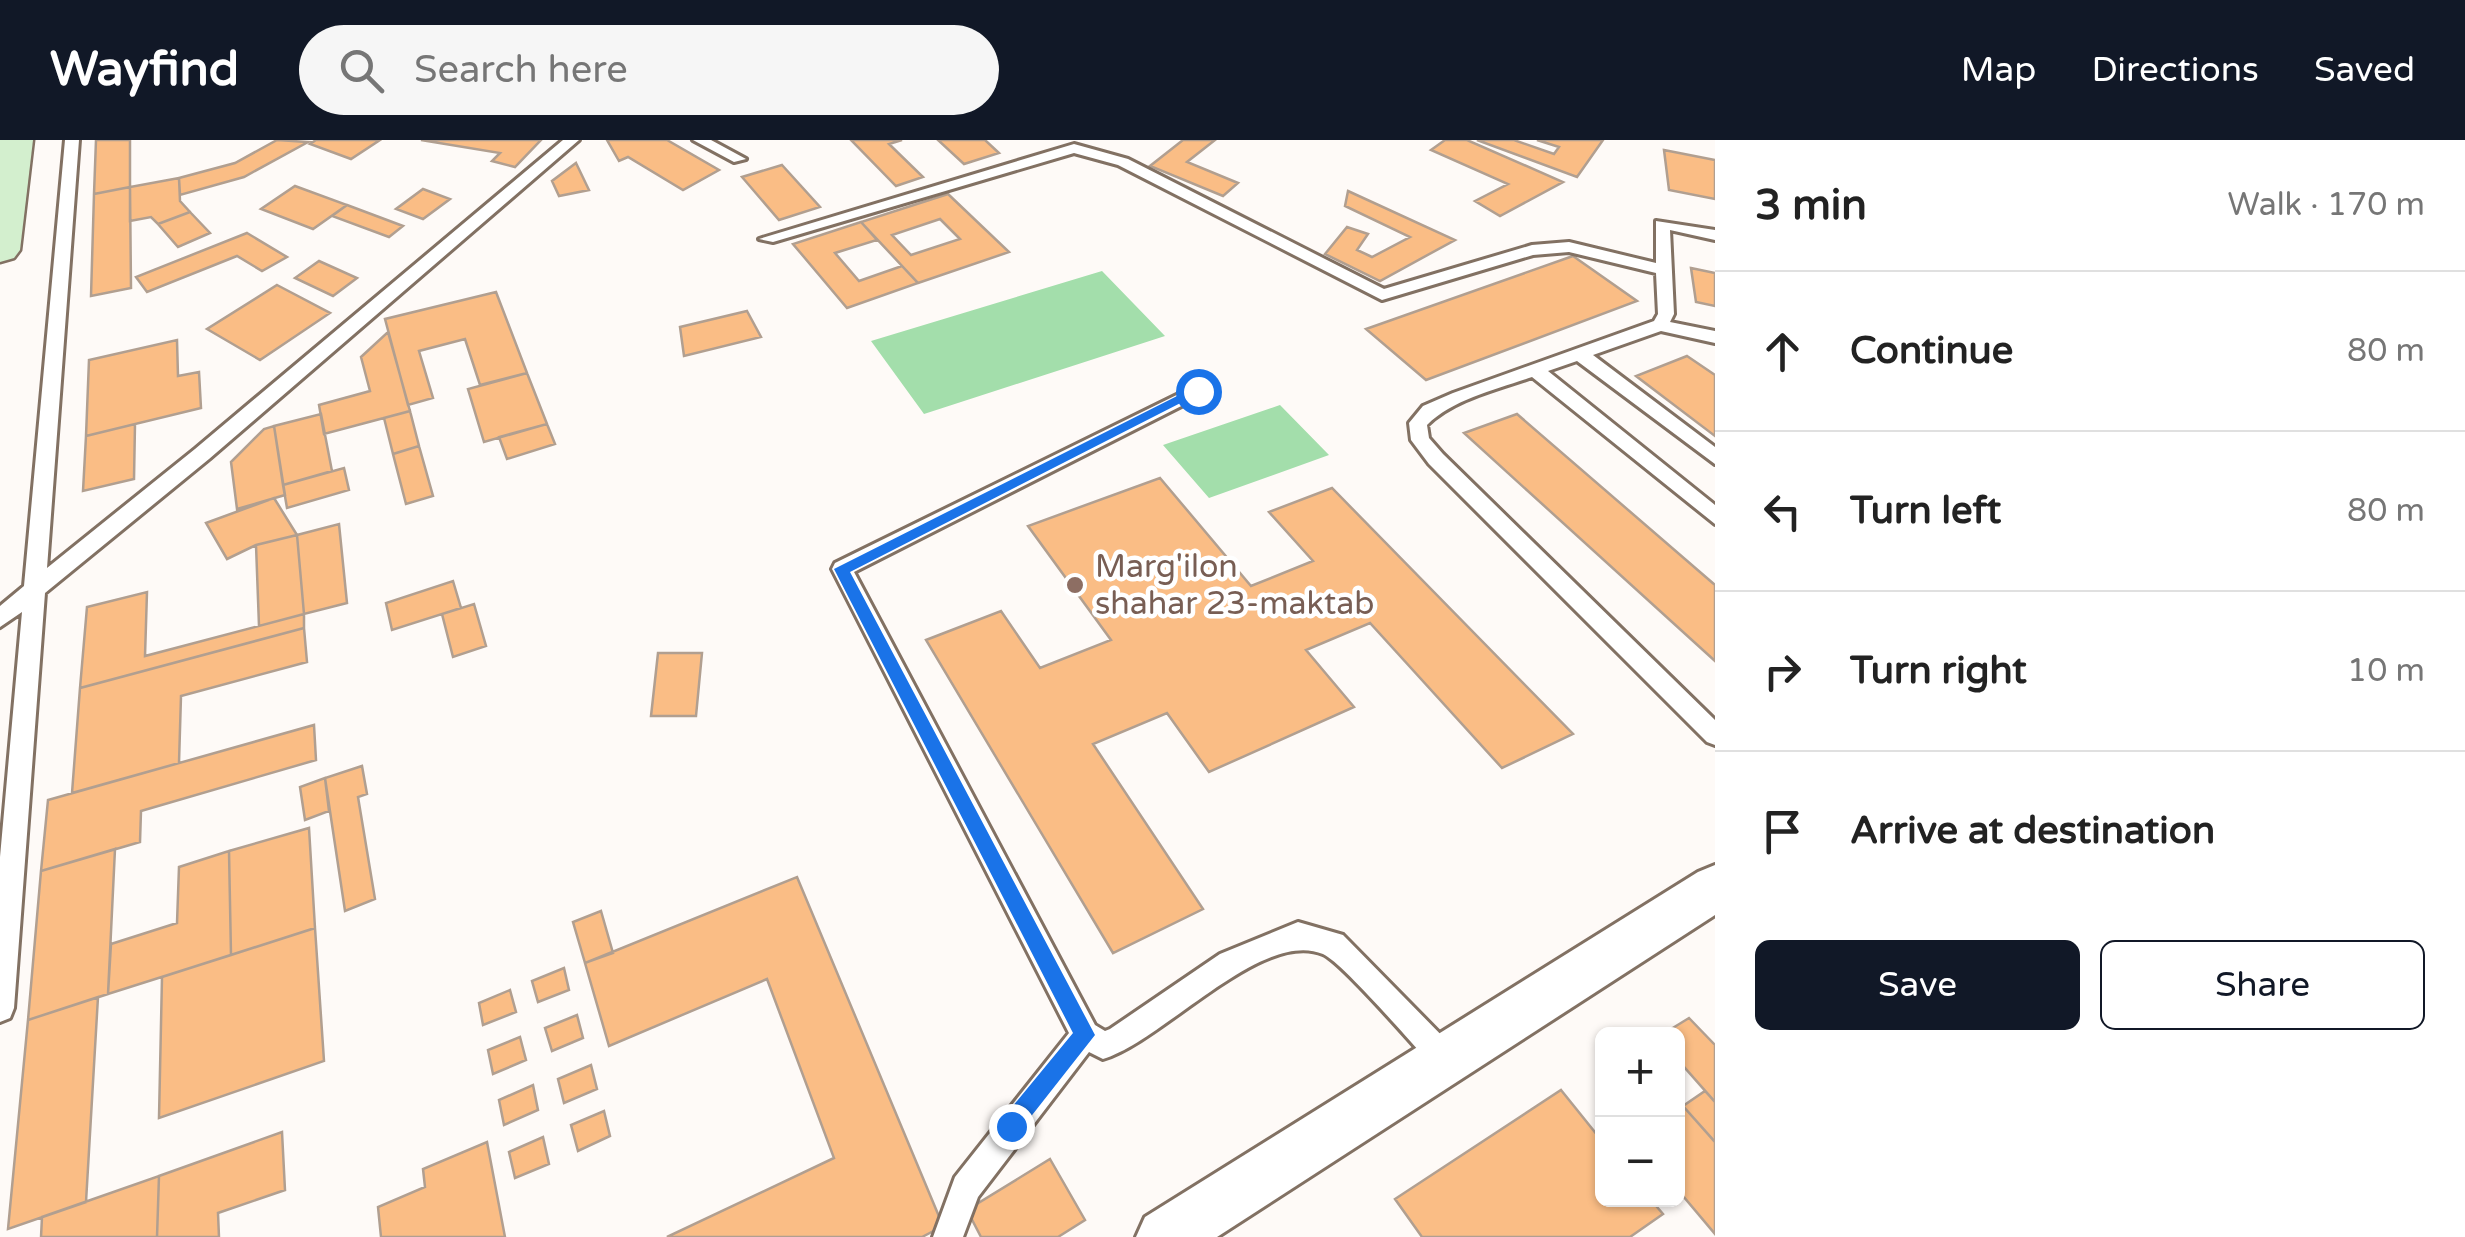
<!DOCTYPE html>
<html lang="en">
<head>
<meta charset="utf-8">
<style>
  :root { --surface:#fff; --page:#f6f6f6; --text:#222; --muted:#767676; --line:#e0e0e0; --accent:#111827 }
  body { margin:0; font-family:"Varela Round",sans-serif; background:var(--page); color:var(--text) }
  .controls { position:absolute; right:30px; bottom:30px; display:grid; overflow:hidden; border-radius:15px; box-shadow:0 2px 8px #0004 }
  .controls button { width:90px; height:90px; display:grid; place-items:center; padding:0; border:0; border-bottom:2px solid var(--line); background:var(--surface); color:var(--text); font:50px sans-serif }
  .stop { position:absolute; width:30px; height:30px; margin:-22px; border:8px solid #1a73e8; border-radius:50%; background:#fff }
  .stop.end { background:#1a73e8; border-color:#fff; box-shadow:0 2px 10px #0008 }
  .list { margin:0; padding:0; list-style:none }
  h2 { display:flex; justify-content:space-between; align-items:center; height:130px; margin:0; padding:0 40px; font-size:42px }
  h2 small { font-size:32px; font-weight:400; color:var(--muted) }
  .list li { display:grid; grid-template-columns:65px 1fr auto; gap:30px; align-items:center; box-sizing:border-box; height:160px; padding:0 40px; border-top:2px solid var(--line) }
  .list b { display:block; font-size:38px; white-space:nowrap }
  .list em { font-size:32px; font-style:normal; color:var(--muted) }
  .actions { display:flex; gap:20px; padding:30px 40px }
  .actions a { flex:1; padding:22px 0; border:2px solid var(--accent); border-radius:15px; text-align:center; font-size:35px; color:var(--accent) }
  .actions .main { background:var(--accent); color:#fff }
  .icon { flex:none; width:55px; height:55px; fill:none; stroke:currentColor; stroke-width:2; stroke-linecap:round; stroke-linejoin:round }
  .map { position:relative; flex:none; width:1715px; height:1097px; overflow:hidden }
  header { display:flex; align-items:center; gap:60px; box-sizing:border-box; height:140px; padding:0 50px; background:var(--accent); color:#fff }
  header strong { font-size:48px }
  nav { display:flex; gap:55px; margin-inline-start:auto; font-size:35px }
  .search { width:700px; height:90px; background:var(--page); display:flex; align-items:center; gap:25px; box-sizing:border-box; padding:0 35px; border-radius:55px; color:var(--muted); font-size:38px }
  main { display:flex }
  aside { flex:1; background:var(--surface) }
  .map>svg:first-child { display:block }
  .green { fill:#a3deab }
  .building { fill:#fabd85; stroke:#b19f90; stroke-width:2.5; fill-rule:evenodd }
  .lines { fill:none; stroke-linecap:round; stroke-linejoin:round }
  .lane-casing { stroke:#827163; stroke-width:6 }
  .street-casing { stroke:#827163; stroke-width:6 }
  .secondary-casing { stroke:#827163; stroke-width:5 }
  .lane { fill:#fff; fill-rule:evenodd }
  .street { fill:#fff; fill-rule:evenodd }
  .secondary { fill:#d3efce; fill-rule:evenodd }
  .route { fill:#1a73e8 }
  .education-dot { fill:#8d6e63; stroke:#fff; stroke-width:4 }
  .labels { text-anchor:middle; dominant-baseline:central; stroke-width:9; stroke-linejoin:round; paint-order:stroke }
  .education-label { font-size:32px; fill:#785e54; stroke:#fff; text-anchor:start }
</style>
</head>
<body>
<header>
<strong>Wayfind</strong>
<div class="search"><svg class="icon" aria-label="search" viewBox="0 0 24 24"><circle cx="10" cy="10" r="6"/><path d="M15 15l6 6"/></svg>Search here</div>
<nav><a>Map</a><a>Directions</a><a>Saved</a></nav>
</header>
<main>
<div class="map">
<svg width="1715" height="1097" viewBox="0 0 1715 1097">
  <rect width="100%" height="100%" fill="#fefaf7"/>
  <path class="green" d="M1102,131L1165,196L924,274L871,201Z
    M1280,265L1329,315L1209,358L1163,305Z"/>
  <path class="building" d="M96,0H130V47L94,54Z
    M277,0L308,2L244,37L180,55L179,38L235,23Z
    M316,0H380L351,19L310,4Z
    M421,0H541L515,27L492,21L500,13Z
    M607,0H667L719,30L683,50L628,17L619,21Z
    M851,0H902L889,4L923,37L896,46Z
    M938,0H985L999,13L964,24Z
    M1183,0H1215L1187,22L1238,43L1223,56L1150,26Z
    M1445,0H1467L1563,42L1500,76L1475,61L1508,44L1431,10Z
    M1477,0H1514L1554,14L1559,7L1537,0H1603L1577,37Z
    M1664,10L1715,20V59L1669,50Z
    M576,23L589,50L559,56L552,41Z
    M782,25L820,67L779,80L742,37Z
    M179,38L180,61L190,72L158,84L151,77L130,81V47Z
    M295,46L347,65L313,89L261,69Z
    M130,47L131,148L91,156L94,54Z
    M423,49L450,59L423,79L396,69Z
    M1348,51L1455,100L1380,141L1325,114L1347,87L1368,94L1357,110L1372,117L1410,97L1345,66Z
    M948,54L1009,112L918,143L861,82ZM940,79L960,99L911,115L892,95Z
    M347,65L403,86L389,97L332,76Z
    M190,72L210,93L178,107L158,84Z
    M861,82L877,100L835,113L859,141L902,126L918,143L847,168L793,104Z
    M247,93L287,117L262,131L237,116L147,152L136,137Z
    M1573,116L1637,161L1426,240L1366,189Z
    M319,121L357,138L333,156L295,138Z
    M1691,128L1715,133V166L1696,162Z
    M277,145L330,173L260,220L207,189Z
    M496,152L527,233L480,245L465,199L419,211L433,258L408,265L385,179Z
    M747,171L761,197L684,216L680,187Z
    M388,192L410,271L324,294L319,265L370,251L361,217Z
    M177,200L178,236L199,232L201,268L86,296L89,220Z
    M1687,216L1715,235V296L1636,236Z
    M527,233L547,284L484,302L468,249Z
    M410,271L419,306L393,314L384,278Z
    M321,274L332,331L283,345L274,286Z
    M1517,274L1715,445V521L1464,293Z
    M135,284L134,339L83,351L86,296Z
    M547,284L555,304L507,319L499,297Z
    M274,286L285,355L237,369L231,322L264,289Z
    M419,306L433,356L406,364L393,314Z
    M344,328L349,350L287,368L283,345Z
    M1160,338L1251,446L1313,421L1269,372L1332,348L1573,594L1502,628L1370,483L1306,510L1354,567L1209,632L1167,573L1093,604L1203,769L1113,813L926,500L1001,471L1040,528L1111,500L1028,386Z
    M274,358L297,395L256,405L227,419L206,383Z
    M339,384L347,463L304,474L297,395Z
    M297,395L304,474L259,486L256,405Z
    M453,441L461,468L392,490L386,463Z
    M147,452L145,516L304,474V488L80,548L87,467Z
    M474,464L486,506L453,517L442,474Z
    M304,488L307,522L181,556L179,623L72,653L80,548Z
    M658,513H702L696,576H651Z
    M314,585L316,620L141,671L140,702L41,731L48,660Z
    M362,626L367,654L358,657L375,759L345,771L325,638Z
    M325,638L329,671L305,680L300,647Z
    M309,688L315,788L231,815L229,711Z
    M115,709L108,854L28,880L41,731Z
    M229,711L231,815L108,854L111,804L177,783L179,727Z
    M797,737L943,1086L922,1097H667L834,1018L767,839L609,906L585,823Z
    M601,771L613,813L585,823L573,782Z
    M315,788L324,921L159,978L162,837Z
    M564,828L569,850L538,862L532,841Z
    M510,850L516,872L483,885L479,863Z
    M98,857L86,1062L8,1089L28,880Z
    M577,875L583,898L552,911L545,888Z
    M1689,878L1715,905V962L1678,920V894H1663Z
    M520,897L526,920L493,934L488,910Z
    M591,925L597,949L564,963L558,939Z
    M533,945L538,970L504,985L499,960Z
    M1561,950L1602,1001V1060H1651L1663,1074L1630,1097H1422L1395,1059Z
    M1705,951L1715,962V1002L1683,966Z
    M1683,966L1715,1002V1094L1678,1050V969Z
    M604,971L610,996L578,1011L571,985Z
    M282,992L285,1050L218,1073L219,1097H157L159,1036Z
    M543,997L549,1024L515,1038L509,1012Z
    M487,1002L505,1097H381L378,1067L425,1047L423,1029Z
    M1050,1019L1085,1080L1058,1097H981L967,1070Z
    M159,1036L157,1097H41L42,1077Z"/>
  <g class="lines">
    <defs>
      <path id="lane" d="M65,0H79L47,428L195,309L563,0H579L209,319L45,453L14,868L10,878L0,882V717L22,472L0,487V466L24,446Z
        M693,0H711L746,19L734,22Z
        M1074,4L1128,19L1384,149L1532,105L1569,102L1656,123V81L1715,90V100L1670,90L1674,174L1670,182L1715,191V203L1661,191L1593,215L1715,307V324L1577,221L1548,231L1715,365V384L1532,237C1498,249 1453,259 1427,285L1429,298L1443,314L1715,580V605L1707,602L1429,324L1411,300L1409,283L1423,266L1453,253L1654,181L1658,174L1656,133L1569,112L1533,115L1382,160L1118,25L1074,13L773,102L759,99Z
        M1197,245L1206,251L1203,255L854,432L1095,885L1105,891L1110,889L1220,814L1298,782L1343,795L1455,909L1459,919L1455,929L1445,933L1435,929C1416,908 1342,822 1323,814C1262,788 1163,901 1103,919L1089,912L978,1057L963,1097H933L955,1037L1069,893L832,429L835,423Z"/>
      <path id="street" d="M1715,725V775L1217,1097H1136L1145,1077L1698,732Z"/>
      <path id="secondary" d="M0,0H33L20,110L14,118L0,122Z"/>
    </defs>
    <use href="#lane" class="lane-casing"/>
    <use href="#street" class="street-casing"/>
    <use href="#secondary" class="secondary-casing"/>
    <use href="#lane" class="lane"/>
    <use href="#street" class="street"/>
    <use href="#secondary" class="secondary"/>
  </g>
  <path class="route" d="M1193,248L1204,251L850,432L1095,895L1018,993L1011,996L1003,993L1000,986L1003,978L1073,893L834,429Z"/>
  <circle class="education-dot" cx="1075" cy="445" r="10"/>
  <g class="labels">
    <g class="education-label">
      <text x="1095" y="427">Marg'ilon<tspan x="1095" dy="37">shahar 23-maktab</tspan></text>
    </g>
  </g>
</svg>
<div class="controls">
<button>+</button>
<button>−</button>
</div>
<div class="stop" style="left:1198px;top:251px"></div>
<div class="stop end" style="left:1011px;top:986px"></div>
</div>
<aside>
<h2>3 min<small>Walk · 170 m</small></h2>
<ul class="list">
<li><svg class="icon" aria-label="ahead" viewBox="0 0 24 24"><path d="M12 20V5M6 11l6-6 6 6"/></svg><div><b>Continue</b></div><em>80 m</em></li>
<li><svg class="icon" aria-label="left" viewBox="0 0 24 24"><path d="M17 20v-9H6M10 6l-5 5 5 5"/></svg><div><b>Turn left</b></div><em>80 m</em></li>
<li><svg class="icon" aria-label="right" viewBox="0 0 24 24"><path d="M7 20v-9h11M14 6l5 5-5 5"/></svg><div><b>Turn right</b></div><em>10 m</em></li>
<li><svg class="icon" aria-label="arrive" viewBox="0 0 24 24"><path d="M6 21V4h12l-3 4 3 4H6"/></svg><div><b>Arrive at destination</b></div></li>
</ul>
<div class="actions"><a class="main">Save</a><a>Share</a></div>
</aside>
</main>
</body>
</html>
